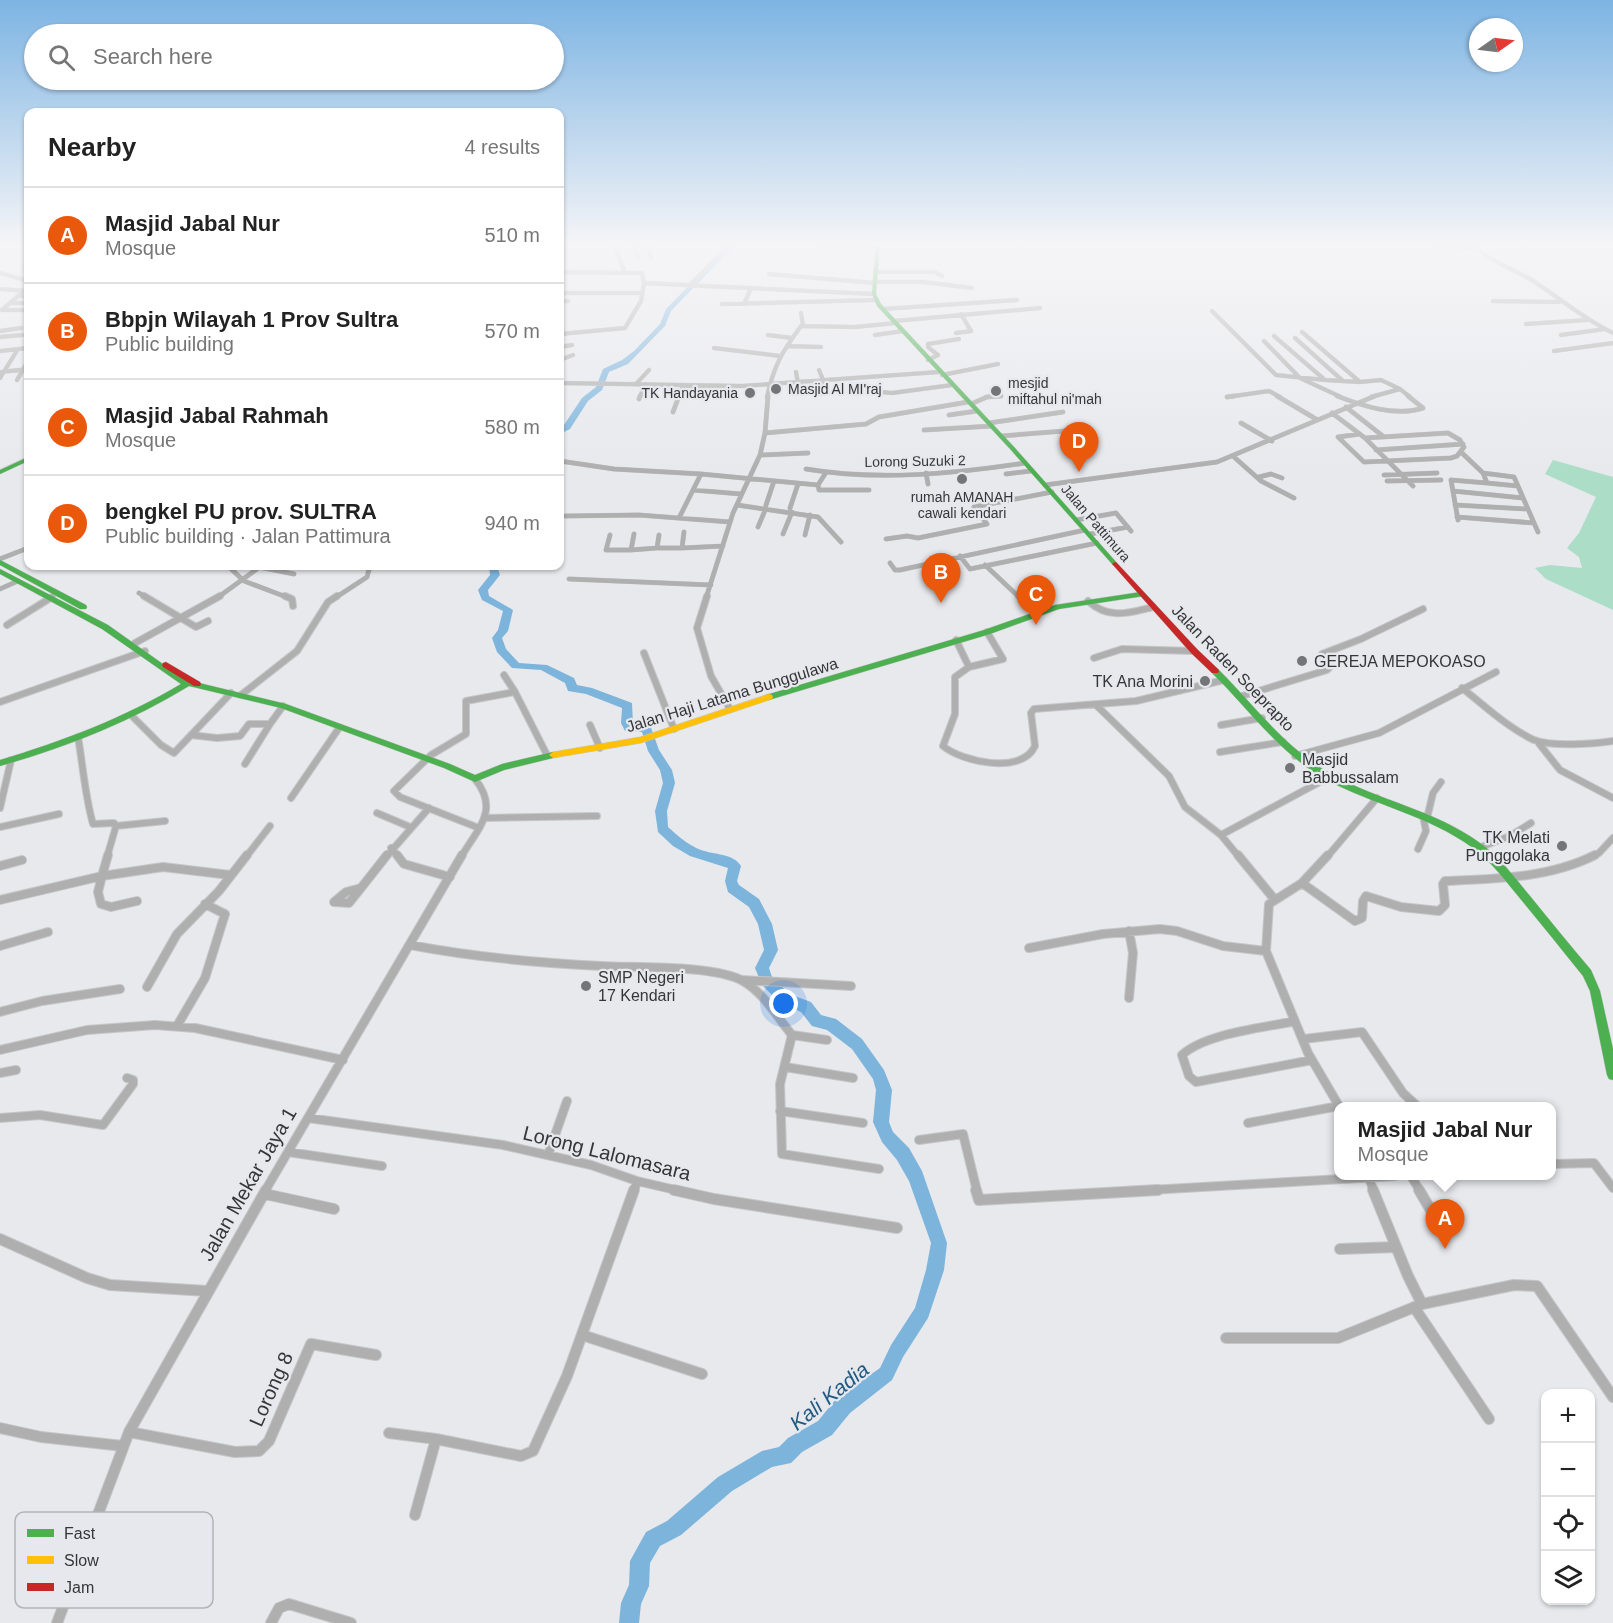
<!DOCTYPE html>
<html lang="en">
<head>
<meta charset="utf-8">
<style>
  :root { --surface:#fff; --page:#f2f2f2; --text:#222; --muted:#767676; --line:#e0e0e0; --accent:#ea580c }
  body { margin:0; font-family:Helvetica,sans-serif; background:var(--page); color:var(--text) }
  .controls { position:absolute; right:18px; bottom:18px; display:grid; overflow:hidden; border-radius:12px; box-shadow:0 2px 4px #0004 }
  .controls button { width:54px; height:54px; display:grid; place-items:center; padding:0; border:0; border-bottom:2px solid var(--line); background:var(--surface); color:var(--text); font:30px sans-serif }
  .compass { position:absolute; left:1469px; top:18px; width:54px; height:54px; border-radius:50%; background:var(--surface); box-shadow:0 2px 4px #0004; rotate:76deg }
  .you { position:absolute; left:784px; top:1004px; width:21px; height:21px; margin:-15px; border:4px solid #fff; border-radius:50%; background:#1a73e8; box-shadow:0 0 0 9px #1a73e833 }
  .badge { display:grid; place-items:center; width:39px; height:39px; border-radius:50%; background:var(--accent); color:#fff; font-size:20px; font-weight:700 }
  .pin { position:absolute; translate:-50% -50px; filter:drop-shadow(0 2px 3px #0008) }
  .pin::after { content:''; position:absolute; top:32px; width:21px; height:18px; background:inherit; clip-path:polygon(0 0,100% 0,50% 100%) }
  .popup { position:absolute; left:1334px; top:1102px; width:222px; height:78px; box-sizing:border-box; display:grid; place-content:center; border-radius:12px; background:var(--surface); filter:drop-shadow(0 2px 4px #0005); font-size:20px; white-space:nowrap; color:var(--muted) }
  .popup b { font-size:22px; color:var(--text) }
  .popup::after { content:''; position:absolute; left:50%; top:100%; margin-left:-12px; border:12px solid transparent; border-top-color:var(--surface) }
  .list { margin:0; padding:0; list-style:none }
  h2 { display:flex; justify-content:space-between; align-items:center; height:78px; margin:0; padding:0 24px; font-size:26px }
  h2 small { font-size:20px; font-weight:400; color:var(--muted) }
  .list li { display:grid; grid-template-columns:39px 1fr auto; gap:18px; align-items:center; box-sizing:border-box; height:96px; padding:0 24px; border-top:2px solid var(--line) }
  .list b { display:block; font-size:22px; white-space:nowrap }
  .list p { margin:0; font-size:20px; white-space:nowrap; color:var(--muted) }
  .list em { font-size:20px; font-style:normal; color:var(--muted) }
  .icon { flex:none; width:33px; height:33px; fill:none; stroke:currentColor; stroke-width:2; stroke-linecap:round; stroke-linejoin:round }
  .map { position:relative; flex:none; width:1613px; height:1623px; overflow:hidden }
  .search { position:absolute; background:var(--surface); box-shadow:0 2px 4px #0004; left:24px; top:24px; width:540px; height:66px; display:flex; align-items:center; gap:15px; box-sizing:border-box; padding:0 21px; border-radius:33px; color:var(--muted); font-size:22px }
  .panel { position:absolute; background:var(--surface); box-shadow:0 2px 4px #0004; left:24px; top:108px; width:540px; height:462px; border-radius:12px }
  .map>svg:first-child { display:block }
  .green { fill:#abddc7 }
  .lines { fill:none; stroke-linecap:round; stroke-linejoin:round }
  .river { fill:#7cb4dc; fill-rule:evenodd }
  .street-far4-casing { stroke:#c5c6c8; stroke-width:4.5 }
  .street-far3-casing { stroke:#c5c6c8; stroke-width:5 }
  .street-far2-casing { stroke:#c5c6c8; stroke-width:8 }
  .street-far1-casing { stroke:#c5c6c8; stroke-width:10 }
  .street-casing { stroke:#c5c6c8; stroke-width:12 }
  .fast-casing { stroke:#c5c6c8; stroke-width:1 }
  .slow-casing { stroke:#c5c6c8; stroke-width:1 }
  .jam-casing { stroke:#c5c6c8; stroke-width:1 }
  .street-far4 { stroke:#b0afaf; stroke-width:4 }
  .street-far3 { stroke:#b0afaf; stroke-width:4.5 }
  .street-far2 { stroke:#b0afaf; stroke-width:6 }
  .street-far1 { stroke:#b0afaf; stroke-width:8 }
  .street { stroke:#b0afaf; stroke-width:10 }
  .fast { fill:#4caf50; fill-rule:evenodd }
  .slow { fill:#ffc107; fill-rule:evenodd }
  .jam { fill:#c62828; fill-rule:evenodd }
  .poi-dot { fill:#747578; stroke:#e7e8ee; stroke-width:2 }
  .labels { text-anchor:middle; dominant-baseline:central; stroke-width:4.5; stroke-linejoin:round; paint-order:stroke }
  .far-poi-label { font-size:14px; fill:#363639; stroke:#e7e8ee; text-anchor:start }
  .far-street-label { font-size:14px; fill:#363639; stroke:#e7e8ee }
  .poi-label { font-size:16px; fill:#363639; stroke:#e7e8ee; text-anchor:start }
  .street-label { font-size:16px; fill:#363639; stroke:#e7e8ee }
  .near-street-label { font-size:20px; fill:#363639; stroke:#e7e8ee }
  .near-water-label { font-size:21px; font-style:italic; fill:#1f597f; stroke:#e7e8ee }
  .key { fill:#e7e8ee; stroke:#b2b3b8; stroke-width:1.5 }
  .key-label { font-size:16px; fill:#363639 }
</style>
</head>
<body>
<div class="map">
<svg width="1613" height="1623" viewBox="0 0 1613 1623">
  <rect width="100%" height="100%" fill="#e8e9ed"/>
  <path class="green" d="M1553,460L1613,477V610L1546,579L1535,568L1550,565L1582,568L1579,557L1567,548L1579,533L1596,497L1545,474Z"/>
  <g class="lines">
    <path class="river" d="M732,242H738L671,311L665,326L628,364L609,372L602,390L588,401L570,429L560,434V429L564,425L582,398L596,387L603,369L622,360L634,351L660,324L666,309Z
      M489,566H497L500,575L488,590L489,596L513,610L508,631L502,638L506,649L519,663L547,665L574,678L577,685L592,688L632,703L633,724L650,725L659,750L672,770L675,783L667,811L668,827C678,836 688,845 701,850C714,855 733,853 741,866L737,881L739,885L759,899L772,924L778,950L769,968L772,977L789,994L811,1002L821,1015L836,1019L862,1039L884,1070L892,1090L889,1122L893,1132L909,1148L922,1171L947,1243L944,1270L928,1318L903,1357L892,1380L850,1413L832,1435L802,1452L791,1463L772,1467L732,1491L681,1535L660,1546L650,1563L649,1586L641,1604L639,1623H619L621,1603L629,1585L630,1561L646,1532L667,1521L718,1477L762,1451L779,1447L788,1438L818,1421L836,1399L880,1368L891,1345L915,1308L926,1270L931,1243L909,1181L897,1160L882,1142L873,1122L876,1090L873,1079L852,1049L827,1030L812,1026L801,1012L779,1002L762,985L755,968L764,950L758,924L749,907L728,892L725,881L728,868L690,856L673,846L658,832L655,811L663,783L660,770L648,751L642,732L625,731L621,723L622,708L586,694L568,691L565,683L541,670L512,668L497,652L492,638L498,630L503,611L482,600L478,590L490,575Z"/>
    <defs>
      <path id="street-far4" d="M613,242L625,273
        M1471,242C1487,261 1510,267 1530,279C1559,297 1583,319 1613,333
        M614,243H647L651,257
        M633,243L638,258
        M647,243H656
        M818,245L878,247
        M1434,247L1475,248
        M560,272L642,273L644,283L874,294
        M876,272H935L942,276
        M0,273L28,281
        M769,274L875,283
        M875,282H923L972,288
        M691,284L730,244L714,242
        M0,289L26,291
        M560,293H642
        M21,294L18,296H28
        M18,296L2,310H28
        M560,301H568
        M1493,301L1559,302
        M10,303H28
        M722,304L876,300
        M744,304L751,288
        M883,309L1017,300
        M1212,311L1276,375L1325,380L1274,336
        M801,313L803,325
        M894,321L1040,308
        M1526,324L1587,320
        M0,331L21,328
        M1302,332L1360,382
        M956,333L971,331L961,314
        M560,334L625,328L641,301L644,283
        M768,335L792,338
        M875,335L903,331
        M1561,335L1605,329
        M0,337L22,335
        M1295,338L1343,381
        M1264,341L1300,378L1341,397
        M787,346L821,347
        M560,347L572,345
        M714,348L780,356
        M0,351L28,348
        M1554,351L1613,343
        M560,360L573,355
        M928,360L938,355L928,347V344L959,339
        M819,370L824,382
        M1,372L28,369
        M796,372L798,383
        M942,375L998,364
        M0,378L18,349
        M17,380L28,361
        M1325,380L1360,382L1381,380L1400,389L1410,397
        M818,382L821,394
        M560,383L742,386L939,372
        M636,384L649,370
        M870,391L892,393L952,385
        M640,397L645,384
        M678,397L683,385
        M767,397C774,365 782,352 801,326L855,327L896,323
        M986,397L1001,396
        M1227,397L1269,391L1280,397
        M1371,397L1400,389"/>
      <path id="street-far3" d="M1277,396L1316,419
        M1337,396C1363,406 1395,417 1423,408L1408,396
        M1227,397L1234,396
        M639,399L640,396
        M971,404L987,397L1001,396
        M1346,407L1384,437
        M673,412L679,396
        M1332,413L1365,438L1413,486
        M949,415L977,411
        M989,423L1063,412
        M1241,423L1272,441
        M924,430L992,426
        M765,433L866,424L879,417L968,402
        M1360,434L1338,437L1364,462L1451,458L1457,456L1464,447L1460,440L1448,433L1365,438
        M1001,436L1077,430
        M1376,450L1463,444
        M1461,452L1483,473L1514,477L1538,532
        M760,455L808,453
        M1234,457L1261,481L1294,498
        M560,461L614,469L701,474
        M806,469C877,481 954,474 1025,463
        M926,473L928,484
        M825,474L818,485L819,490H869
        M1006,474L1031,471
        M1384,475L1437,473
        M1259,477L1271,474L1282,478
        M1387,481L1441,480
        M1487,483L1518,486
        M1045,485L1217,462L1375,396
        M693,490L701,474L818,485
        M1453,491L1523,498
        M737,505L818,517L841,542
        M766,505L774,481
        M1455,505L1528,509
        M790,508L798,484
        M565,516L639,515L730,522
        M1457,517L1534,523
        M679,518L693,490L741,494
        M1076,520L1116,513L1131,531
        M1458,520L1451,480L1487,483L1483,473
        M758,527L766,508
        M684,532L682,548L723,546
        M634,534L631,550L657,548
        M783,534L792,512
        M1090,534L1128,527
        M610,535L606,550H631
        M659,535L657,548H682
        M805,535L810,515
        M886,539L907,536L918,538L987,524L974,507L1052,492
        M960,556L970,569L1097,543
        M0,559L28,548
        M890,563L895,570H900L1085,530
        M985,565L1020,598
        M228,566L244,581L289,598
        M259,567L294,574
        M569,579L711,585
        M0,589L18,581
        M139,593L147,598
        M217,598L261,566
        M335,598L367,577L370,566
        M706,598L733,513L760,455L765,433L768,396"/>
      <path id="street-far2" d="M144,596L196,627L208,621
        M285,596L292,599L293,606
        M707,596L697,628L711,676L730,709
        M1019,596L1038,614
        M1088,601C1109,620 1128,613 1153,607
        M7,625L52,597
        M956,640L969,667L955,677V714L943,746C962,762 1022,775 1035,746L1031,713L1034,709L1136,701L1224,680
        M135,643L220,596
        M644,653L674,729
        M1094,658L1122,649L1194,651
        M969,667L1003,659L987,632
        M504,675L515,692
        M1462,688C1485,706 1508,728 1534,740C1552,747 1594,744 1613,741
        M241,695L297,651L328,602L337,596
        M1242,696L1327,670L1331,666L1321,657L1322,654L1361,639L1423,609
        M0,702L145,651
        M1096,705L1169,776L1185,807L1221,835L1239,857
        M131,715L161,745L174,753L231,693
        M590,725L600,748
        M1221,725L1262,718
        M191,735L217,738L240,736L249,724H270L283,706
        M78,737C83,766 85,796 93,824L114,823L116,826L107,857
        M1537,741L1560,770L1613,798
        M1220,752L1283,742
        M1295,756L1379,733L1496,672
        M245,764L270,724
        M291,798L339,728
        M0,808L11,760
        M377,813L410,827
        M484,818L597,816
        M1427,818L1433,793L1441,782
        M116,826L165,821
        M0,827L59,814
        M479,828L400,797L394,791L431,755L466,734V701L515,692L547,755
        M1221,835L1329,777
        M1481,847L1510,836L1531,823
        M391,848L398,857
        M1418,849L1426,831L1423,816
        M246,857L270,826
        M386,857L429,808
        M461,857C478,828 500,810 475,779
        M1327,857L1377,798
        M1592,857L1599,853L1613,838"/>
      <path id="street-far1" d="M108,855L102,876L163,867L230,875
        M397,855L404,864L450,877
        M1238,855L1275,900
        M1328,855L1302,883L1269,904L1266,951L1308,1053L1339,1106
        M0,866L22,860
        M1302,883L1355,921L1362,918L1363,901L1366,896L1401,907L1439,911L1445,905L1443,884L1445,881C1495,879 1550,878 1595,855
        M361,888L349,903L334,902L346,892Z
        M361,888L387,855
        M0,900L102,876L98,892L101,904L111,907L137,901
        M1129,931L1133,953L1129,998
        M410,945C473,957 537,963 602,966C637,968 714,965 743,981C764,993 777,1017 792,1035L780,1084L782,1154L879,1169
        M0,946L48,932
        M1029,948L1103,934L1160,929L1177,931L1223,946L1266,951
        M742,980L851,986
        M147,987L177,934L219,891L247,855
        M0,1012L42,1001L120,989
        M1295,1021C1264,1028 1206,1033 1182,1055L1189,1076L1196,1082L1312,1060
        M177,1026L205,978L225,914L205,904
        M792,1035L827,1040
        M1304,1039L1362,1032L1403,1093L1417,1106
        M0,1050L87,1030L155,1025L195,1028L343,1060
        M785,1067L853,1078
        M0,1073L16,1070
        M780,1111L863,1123
        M0,1118L40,1115L103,1125L133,1084V1080L127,1078
        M308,1118L503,1145L591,1165L637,1181L680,1191
        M1248,1123L1339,1106
        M919,1140L963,1134L977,1191
        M288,1152L382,1166
        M548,1155L567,1101
        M1552,1164L1594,1163L1613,1188
        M1368,1176L1374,1191
        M1411,1176L1420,1191
        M265,1191L462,855
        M634,1191L637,1181
        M1132,1191L1395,1176"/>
      <path id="street" d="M674,1190L714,1199L897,1228
        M976,1190L979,1200L1158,1190
        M1373,1190L1408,1276L1422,1304
        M1419,1190L1442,1229
        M265,1194L334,1209
        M0,1239L87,1278L110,1285L207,1291
        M1340,1249L1396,1247
        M1414,1307L1489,1419
        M582,1335L702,1374
        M1226,1338H1338L1422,1304L1514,1285L1537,1286L1613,1397
        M0,1428L41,1437L123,1446
        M129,1432L235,1452L259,1451L269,1441L311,1344L376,1355
        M389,1433L436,1439L521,1456L533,1451L567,1376L634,1190
        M415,1515L436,1439
        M57,1623L129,1432L266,1190
        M271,1623L279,1608L289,1604L351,1623"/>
      <path id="fast" d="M876,242H880L876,294L881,304L1015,448L1117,563V565H1113L1011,450L877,306L872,294Z
        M28,457V461L0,474V470Z
        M0,560L86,605L87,607L86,609H80L0,565Z
        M0,569L108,625L184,679C187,680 190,678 194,679L195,682L286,704L450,764L475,775L502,764L553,752L557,755L553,758L504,770L475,782L444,768L281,708L189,686C130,722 67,747 0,766V760C63,741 124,718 181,684L102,629L0,574Z
        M1141,592H1144V596L1059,609L990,634L772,699L769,700L765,697L766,695L984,630L1055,605Z
        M1215,668L1218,669C1254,705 1286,749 1331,774C1379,801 1435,810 1480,843C1500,857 1514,877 1530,896C1550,921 1570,945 1591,970L1600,991L1613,1049V1080L1609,1079L1607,1075L1590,991L1583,976C1563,951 1543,926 1523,902C1507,883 1493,863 1473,848C1428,815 1373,805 1325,779C1279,753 1249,709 1212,673L1211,671L1212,669Z"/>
      <path id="slow" d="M769,694L772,695L773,697L772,699L641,743L553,758L549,755L553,752L640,737Z"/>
      <path id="jam" d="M1115,562L1117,563L1197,649L1218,669L1219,671L1218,673H1212L1191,653L1113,565L1112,564Z
        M166,662L200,682L201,684L200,686H194L163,667L162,665L163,663Z"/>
    </defs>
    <use href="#street-far4" class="street-far4-casing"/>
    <use href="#street-far3" class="street-far3-casing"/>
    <use href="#street-far2" class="street-far2-casing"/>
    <use href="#street-far1" class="street-far1-casing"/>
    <use href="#street" class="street-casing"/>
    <use href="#fast" class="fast-casing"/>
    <use href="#slow" class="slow-casing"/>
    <use href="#jam" class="jam-casing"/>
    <use href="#street-far4" class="street-far4"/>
    <use href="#street-far3" class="street-far3"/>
    <use href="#street-far2" class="street-far2"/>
    <use href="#street-far1" class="street-far1"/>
    <use href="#street" class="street"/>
    <use href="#fast" class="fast"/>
    <use href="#slow" class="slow"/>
    <use href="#jam" class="jam"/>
  </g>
  <linearGradient id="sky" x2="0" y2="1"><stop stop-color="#7db4e3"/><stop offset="0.52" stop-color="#f5f5f7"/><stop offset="1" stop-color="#f5f5f7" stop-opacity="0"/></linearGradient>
  <rect width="1613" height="469" fill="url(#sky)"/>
  <g class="poi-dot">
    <circle cx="776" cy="389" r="6"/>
    <circle cx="996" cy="391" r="6"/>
    <circle cx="750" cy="393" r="6"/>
    <circle cx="962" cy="479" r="6"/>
    <circle cx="1302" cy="661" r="6"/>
    <circle cx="1205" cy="681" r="6"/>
    <circle cx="1290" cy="768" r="6"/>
    <circle cx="1562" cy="846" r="6"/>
    <circle cx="586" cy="986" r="6"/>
  </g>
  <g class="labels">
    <g class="far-poi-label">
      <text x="1008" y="383">mesjid<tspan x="1008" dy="16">miftahul ni'mah</tspan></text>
      <text x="788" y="389">Masjid Al MI'raj</text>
      <text x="738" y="393" text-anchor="end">TK Handayania</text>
      <text x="962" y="497" text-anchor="middle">rumah AMANAH<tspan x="962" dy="16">cawali kendari</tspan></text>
    </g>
    <g class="far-street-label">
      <text transform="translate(915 461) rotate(-1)">Lorong Suzuki 2</text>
      <text transform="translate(1096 523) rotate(49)">Jalan Pattimura</text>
    </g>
    <g class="poi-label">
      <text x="1314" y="661">GEREJA MEPOKOASO</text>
      <text x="1193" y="681" text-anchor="end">TK Ana Morini</text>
      <text x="1302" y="759">Masjid<tspan x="1302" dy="18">Babbussalam</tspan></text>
      <text x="1550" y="837" text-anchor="end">TK Melati<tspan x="1550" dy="18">Punggolaka</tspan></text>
      <text x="598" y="977">SMP Negeri<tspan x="598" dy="18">17 Kendari</tspan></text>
    </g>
    <g class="street-label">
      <text transform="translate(1233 668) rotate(46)">Jalan Raden Soeprapto</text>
      <text transform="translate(732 695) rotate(-17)">Jalan Haji Latama Bunggulawa</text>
    </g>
    <g class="near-street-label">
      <text transform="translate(607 1153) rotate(14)">Lorong Lalomasara</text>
      <text transform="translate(248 1184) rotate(-60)">Jalan Mekar Jaya 1</text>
      <text transform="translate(271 1389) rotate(-66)">Lorong 8</text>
    </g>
    <g class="near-water-label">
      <text transform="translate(829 1396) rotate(-39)">Kali Kadia</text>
    </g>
  </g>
  <rect x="15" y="1512" width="198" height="96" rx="9" class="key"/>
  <rect x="27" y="1529" width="27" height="8" fill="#4caf50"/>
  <rect x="27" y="1556" width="27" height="8" fill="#ffc107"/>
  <rect x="27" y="1583" width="27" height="8" fill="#c62828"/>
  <g class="key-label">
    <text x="64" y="1539">Fast</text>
    <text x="64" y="1566">Slow</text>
    <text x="64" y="1593">Jam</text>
  </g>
</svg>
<div class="controls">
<button>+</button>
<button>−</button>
<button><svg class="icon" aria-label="locate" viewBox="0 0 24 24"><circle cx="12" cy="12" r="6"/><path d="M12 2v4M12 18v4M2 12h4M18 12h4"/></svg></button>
<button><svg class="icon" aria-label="layers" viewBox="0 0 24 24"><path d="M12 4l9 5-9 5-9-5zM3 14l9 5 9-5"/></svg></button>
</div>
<svg class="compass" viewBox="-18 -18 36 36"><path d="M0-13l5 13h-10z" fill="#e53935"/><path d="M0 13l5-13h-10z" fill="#767676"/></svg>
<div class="you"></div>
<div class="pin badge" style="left:1445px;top:1249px">A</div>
<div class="popup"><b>Masjid Jabal Nur</b>Mosque</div>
<div class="pin badge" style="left:941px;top:603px">B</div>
<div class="pin badge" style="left:1036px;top:625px">C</div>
<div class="pin badge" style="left:1079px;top:472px">D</div>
<div class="search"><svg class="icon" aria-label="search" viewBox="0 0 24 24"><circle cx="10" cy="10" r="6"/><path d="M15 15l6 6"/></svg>Search here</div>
<section class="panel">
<h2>Nearby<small>4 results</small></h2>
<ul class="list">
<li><span class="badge">A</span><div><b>Masjid Jabal Nur</b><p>Mosque</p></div><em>510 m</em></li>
<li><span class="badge">B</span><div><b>Bbpjn Wilayah 1 Prov Sultra</b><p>Public building</p></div><em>570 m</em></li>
<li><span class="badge">C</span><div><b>Masjid Jabal Rahmah</b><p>Mosque</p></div><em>580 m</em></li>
<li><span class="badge">D</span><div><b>bengkel PU prov. SULTRA</b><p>Public building · Jalan Pattimura</p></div><em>940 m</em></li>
</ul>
</section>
</div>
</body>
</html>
